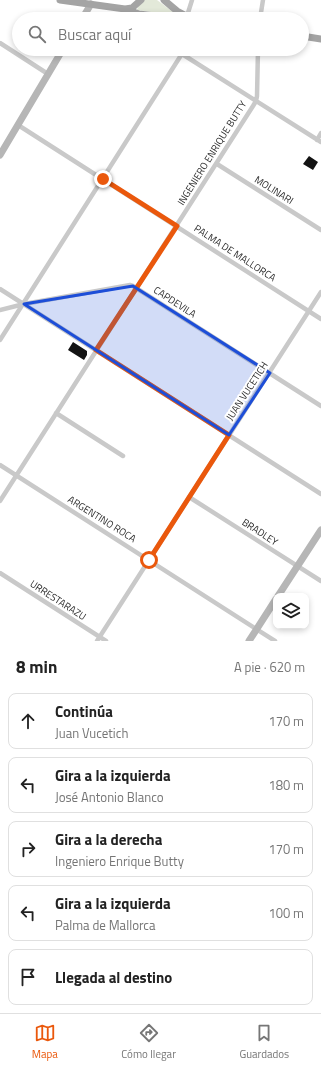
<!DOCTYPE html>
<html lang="es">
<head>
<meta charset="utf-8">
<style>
  :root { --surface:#fff; --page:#f6f6f6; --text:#222; --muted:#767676; --line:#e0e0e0; --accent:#ea580c }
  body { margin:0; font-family:"Titillium Web",sans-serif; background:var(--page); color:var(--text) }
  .controls { position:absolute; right:12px; bottom:12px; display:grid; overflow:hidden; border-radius:8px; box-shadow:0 2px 6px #0003 }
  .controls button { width:36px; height:36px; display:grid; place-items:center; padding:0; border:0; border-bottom:1px solid var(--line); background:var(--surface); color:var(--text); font:20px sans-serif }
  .stop { position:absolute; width:12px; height:12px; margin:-9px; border:3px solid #ea580c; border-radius:50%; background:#fff }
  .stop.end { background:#ea580c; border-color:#fff; box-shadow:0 1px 4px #0008 }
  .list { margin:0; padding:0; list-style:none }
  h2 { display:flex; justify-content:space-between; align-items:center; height:52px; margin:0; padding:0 16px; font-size:17px }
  h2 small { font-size:13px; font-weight:400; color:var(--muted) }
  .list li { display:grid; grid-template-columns:26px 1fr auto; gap:12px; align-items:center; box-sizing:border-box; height:56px; margin:0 8px 8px; padding:0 8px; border:1px solid var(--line); border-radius:8px }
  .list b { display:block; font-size:15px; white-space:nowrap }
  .list p { margin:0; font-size:13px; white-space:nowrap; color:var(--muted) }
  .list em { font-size:13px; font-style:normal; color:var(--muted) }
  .icon { flex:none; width:22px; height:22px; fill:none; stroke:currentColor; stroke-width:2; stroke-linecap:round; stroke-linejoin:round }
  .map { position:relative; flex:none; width:321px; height:641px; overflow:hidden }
  .search { position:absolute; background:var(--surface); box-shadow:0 2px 6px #0003; left:12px; right:12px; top:12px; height:44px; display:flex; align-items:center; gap:10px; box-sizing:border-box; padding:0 14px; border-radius:22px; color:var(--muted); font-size:15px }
  .sheet { height:372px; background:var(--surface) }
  nav { display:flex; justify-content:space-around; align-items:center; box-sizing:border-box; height:56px; border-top:1px solid var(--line); background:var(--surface); font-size:11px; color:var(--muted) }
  nav a { display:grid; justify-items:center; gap:2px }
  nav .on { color:var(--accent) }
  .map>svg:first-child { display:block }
  .green { fill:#e3e9d9 }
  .building { fill:#131313 }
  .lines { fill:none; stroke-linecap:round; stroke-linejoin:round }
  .street { stroke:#c9c9c9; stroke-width:4.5 }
  .secondary { stroke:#b6b6b6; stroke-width:7 }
  .primary { stroke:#a4a4a4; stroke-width:7 }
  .route { stroke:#ea580c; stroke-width:5 }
  .marked { fill:#1d4ed8; fill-opacity:0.2; stroke:#1d4ed8; stroke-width:3; stroke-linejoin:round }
  .labels { text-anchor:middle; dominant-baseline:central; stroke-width:4; stroke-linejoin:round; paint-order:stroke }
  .street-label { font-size:10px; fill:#2c2c2c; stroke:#fff }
</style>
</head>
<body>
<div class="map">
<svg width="321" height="641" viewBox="0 0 321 641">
  <rect width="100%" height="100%" fill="#fff"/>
  <path class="green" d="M144,0H157L173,12L174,14L173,15L137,10L138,7Z"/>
  <path class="building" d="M309,156L318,162L313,170L303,164Z
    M73,342L87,351V355L84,360L68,350Z"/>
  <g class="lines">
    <path class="street" d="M187,16L192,0
      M260,19L263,0
      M0,43L48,74
      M182,54L321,142
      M18,125L321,319
      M317,140L321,133
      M217,164L321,230
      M0,289L321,494
      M0,310L24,304L130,285L133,286L321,406
      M0,340L185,49
      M56,413L123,456
      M0,465L275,641
      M189,497L321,581
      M0,501L253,106L256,101L257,96L258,49
      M0,573L106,641
      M97,641L321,292"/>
    <path class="secondary" d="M82,19L91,4
      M0,155L63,49
      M278,596L321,530
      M249,641L276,599"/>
    <path class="primary" d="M60,0L125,9L139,14L178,19
      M164,0L177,11L192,19
      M125,9L132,8L141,0
      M302,36L321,39"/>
  </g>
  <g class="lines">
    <path class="route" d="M103,179L177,226L96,350L229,435L149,560"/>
  </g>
  <path class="marked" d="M133,286L270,373L229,435L24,304Z"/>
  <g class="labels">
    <g class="street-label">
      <text transform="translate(212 153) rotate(-58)">INGENIERO ENRIQUE BUTTY</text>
      <text transform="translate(274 190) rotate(32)">MOLINARI</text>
      <text transform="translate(235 253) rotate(33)">PALMA DE MALLORCA</text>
      <text transform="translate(175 302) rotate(33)">CAPDEVILA</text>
      <text transform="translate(247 391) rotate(-57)">JUAN VUCETICH</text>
      <text transform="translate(102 519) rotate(32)">ARGENTINO ROCA</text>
      <text transform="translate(260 532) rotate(33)">BRADLEY</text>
      <text transform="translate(58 600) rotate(33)">URRESTARAZU</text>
    </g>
  </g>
</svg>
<div class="controls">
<button><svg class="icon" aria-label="layers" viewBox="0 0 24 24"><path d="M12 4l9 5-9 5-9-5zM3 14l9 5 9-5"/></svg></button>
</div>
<div class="stop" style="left:149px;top:560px"></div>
<div class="stop end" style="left:103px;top:179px"></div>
<div class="search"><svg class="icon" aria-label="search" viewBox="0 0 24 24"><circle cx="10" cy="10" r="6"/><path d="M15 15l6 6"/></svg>Buscar aquí</div>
</div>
<section class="sheet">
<h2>8 min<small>A pie · 620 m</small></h2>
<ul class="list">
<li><svg class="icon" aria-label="ahead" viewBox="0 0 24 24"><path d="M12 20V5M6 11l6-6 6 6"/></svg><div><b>Continúa</b><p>Juan Vucetich</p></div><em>170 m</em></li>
<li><svg class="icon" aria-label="left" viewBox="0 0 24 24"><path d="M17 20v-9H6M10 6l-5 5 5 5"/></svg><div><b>Gira a la izquierda</b><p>José Antonio Blanco</p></div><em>180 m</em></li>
<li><svg class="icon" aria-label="right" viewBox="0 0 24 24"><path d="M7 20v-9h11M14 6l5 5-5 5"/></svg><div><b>Gira a la derecha</b><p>Ingeniero Enrique Butty</p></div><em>170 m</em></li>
<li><svg class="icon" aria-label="left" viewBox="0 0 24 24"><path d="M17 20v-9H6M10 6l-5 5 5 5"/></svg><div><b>Gira a la izquierda</b><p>Palma de Mallorca</p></div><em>100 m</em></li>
<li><svg class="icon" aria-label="arrive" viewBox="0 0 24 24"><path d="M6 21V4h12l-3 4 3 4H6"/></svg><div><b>Llegada al destino</b></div></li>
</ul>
</section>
<nav>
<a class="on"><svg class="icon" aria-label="map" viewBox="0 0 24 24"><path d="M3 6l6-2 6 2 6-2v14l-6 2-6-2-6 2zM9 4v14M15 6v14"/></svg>Mapa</a>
<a><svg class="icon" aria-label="directions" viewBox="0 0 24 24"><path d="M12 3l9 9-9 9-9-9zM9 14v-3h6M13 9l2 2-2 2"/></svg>Cómo llegar</a>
<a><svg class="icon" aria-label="saved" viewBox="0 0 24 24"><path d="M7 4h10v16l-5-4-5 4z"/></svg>Guardados</a>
</nav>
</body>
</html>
